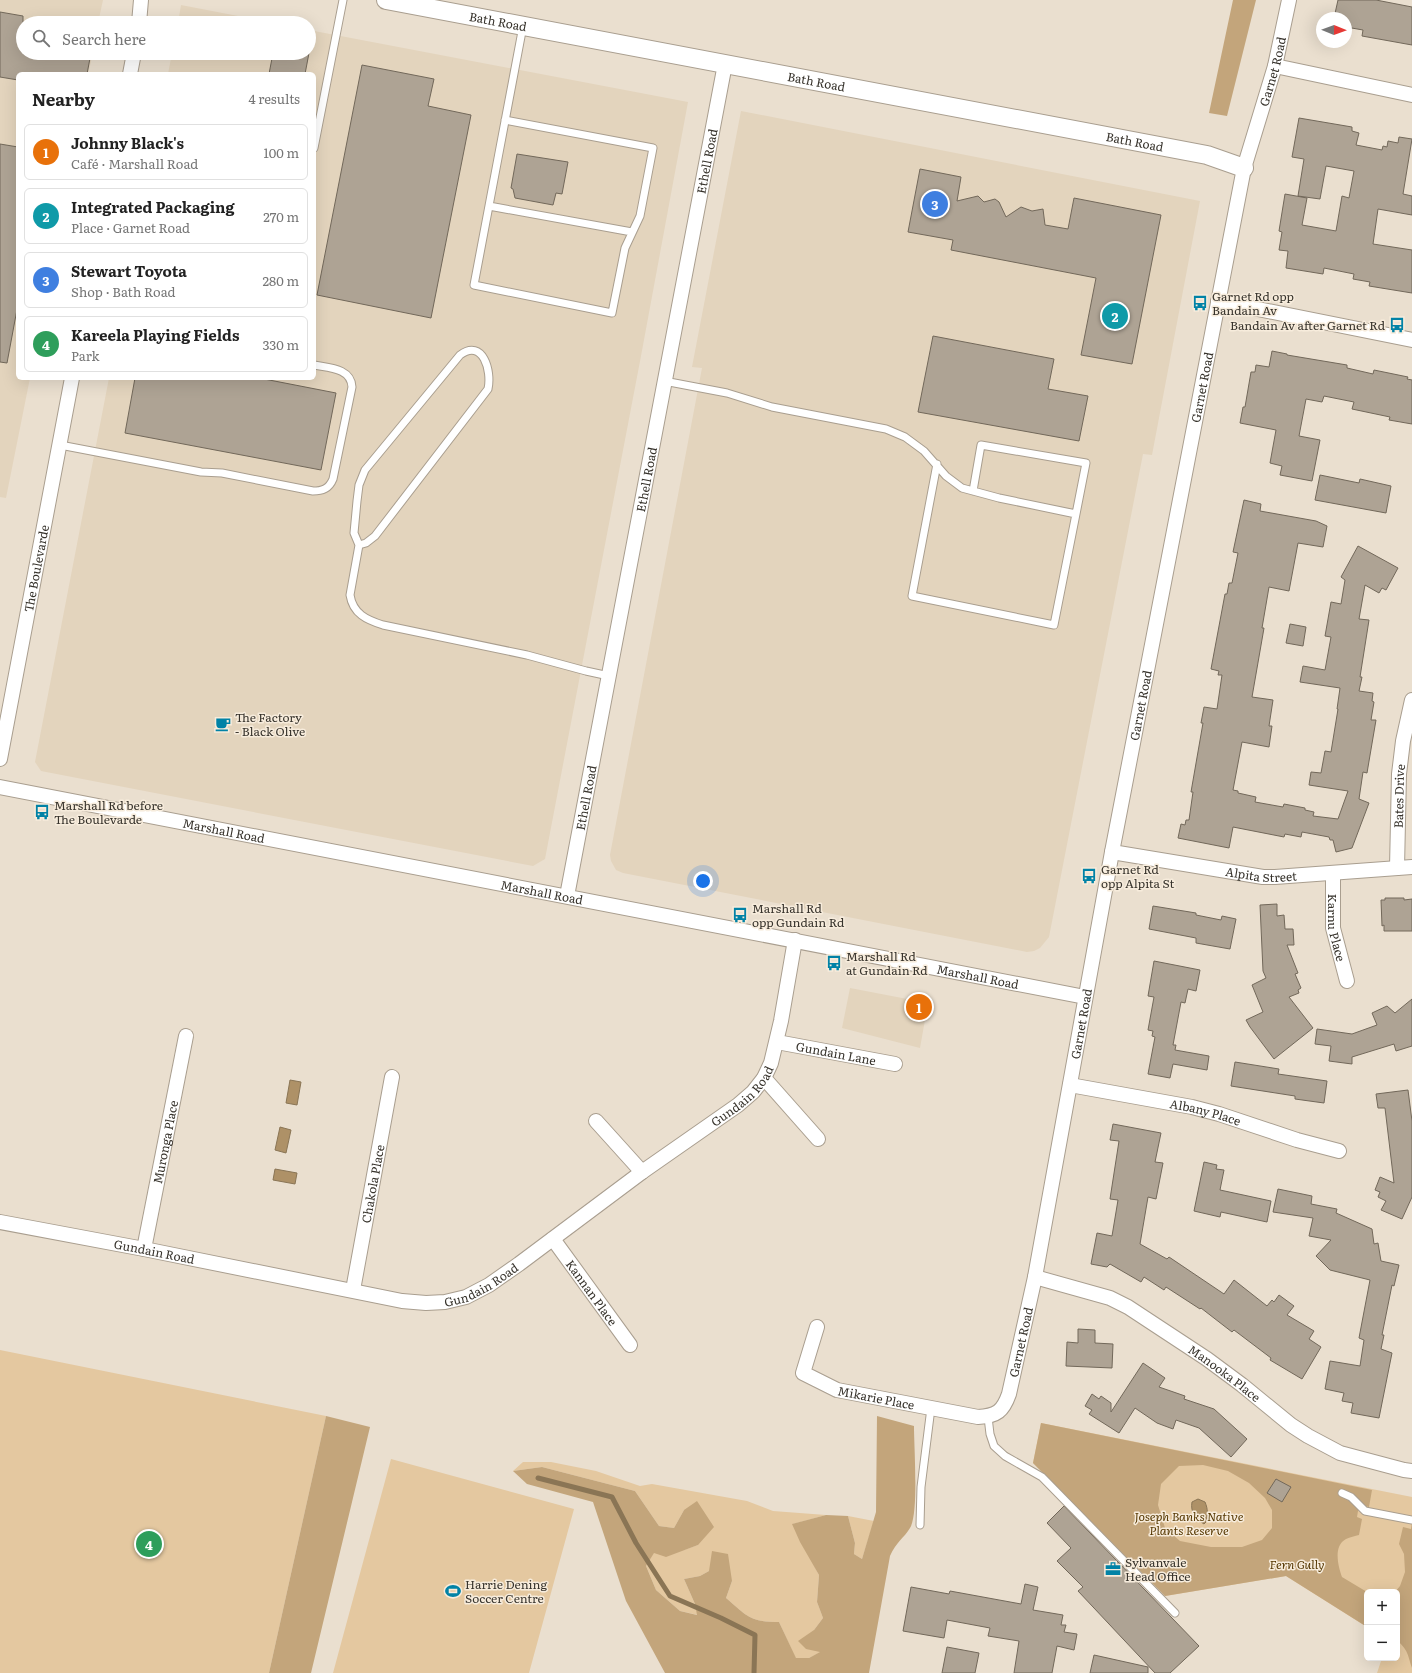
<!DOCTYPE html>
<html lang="en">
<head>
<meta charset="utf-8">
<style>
  :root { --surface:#fff; --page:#f6f6f6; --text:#222; --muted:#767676; --line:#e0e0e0; --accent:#db2777 }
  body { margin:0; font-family:Literata,serif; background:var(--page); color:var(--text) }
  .controls { position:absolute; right:12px; bottom:12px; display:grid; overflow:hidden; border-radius:6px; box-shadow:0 4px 16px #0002 }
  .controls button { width:36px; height:36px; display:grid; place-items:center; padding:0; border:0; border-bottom:1px solid var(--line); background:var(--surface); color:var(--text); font:20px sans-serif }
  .compass { position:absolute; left:1316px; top:12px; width:36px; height:36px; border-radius:50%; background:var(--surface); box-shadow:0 4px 16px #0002; rotate:91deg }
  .you { position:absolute; left:703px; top:881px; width:14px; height:14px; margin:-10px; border:3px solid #fff; border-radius:50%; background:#1a73e8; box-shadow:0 0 0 6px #1a73e833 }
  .badge { display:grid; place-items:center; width:26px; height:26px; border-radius:50%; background:var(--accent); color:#fff; font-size:13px; font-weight:700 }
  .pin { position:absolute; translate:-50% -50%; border:2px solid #fff; box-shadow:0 1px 4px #0006 }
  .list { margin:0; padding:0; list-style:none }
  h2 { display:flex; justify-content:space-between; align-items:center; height:52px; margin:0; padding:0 16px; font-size:17px }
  h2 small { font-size:13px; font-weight:400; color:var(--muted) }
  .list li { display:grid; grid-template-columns:26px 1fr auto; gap:12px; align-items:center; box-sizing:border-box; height:56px; margin:0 8px 8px; padding:0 8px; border:1px solid var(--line); border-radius:6px }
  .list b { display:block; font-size:15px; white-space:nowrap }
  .list p { margin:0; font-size:13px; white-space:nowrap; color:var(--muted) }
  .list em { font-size:13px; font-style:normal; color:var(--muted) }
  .icon { flex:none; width:22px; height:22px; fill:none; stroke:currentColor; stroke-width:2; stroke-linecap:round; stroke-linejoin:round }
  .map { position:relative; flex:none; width:1412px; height:1673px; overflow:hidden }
  .search { position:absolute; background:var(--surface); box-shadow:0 4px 16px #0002; left:16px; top:16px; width:300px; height:44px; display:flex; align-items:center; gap:10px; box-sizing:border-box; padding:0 14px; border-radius:22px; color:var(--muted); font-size:15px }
  .panel { position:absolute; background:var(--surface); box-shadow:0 4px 16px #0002; left:16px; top:72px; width:300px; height:308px; border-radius:6px }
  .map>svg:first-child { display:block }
  .built { fill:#e3d4bd }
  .green { fill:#e4c8a0 }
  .forest { fill:#c3a57b; fill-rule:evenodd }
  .water { fill:#ae9167; stroke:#8a7555 }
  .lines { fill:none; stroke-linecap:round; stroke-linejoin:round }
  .stream { stroke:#8a7555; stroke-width:5 }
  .building { fill:#aea394; stroke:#72685a }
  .service-casing { stroke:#a99e8f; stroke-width:9 }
  .minor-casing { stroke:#a99e8f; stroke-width:16 }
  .tertiary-casing { stroke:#a99e8f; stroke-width:20 }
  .service { stroke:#fff; stroke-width:7 }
  .minor { stroke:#fff; stroke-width:14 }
  .tertiary { stroke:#fff; stroke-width:18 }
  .labels { text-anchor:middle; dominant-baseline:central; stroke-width:3; stroke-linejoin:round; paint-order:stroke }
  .street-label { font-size:12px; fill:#37332c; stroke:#f7ecdc }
  .poi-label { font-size:12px; fill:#37332c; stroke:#f7ecdc; text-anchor:start }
  .park-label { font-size:12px; font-style:italic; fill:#553700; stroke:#f7ecdc }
</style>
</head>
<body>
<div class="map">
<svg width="1412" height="1673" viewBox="0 0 1412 1673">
  <rect width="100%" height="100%" fill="#eadfcf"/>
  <path class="built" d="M0,0H103L98,23H23V53H93L88,74H18V378H30L6,498L0,497Z
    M181,5L274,23H178Z
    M309,30L688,102L641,356L545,859L533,866L41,771L35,762L109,378H314V74H168L172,53H309Z
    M741,111L1200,201L1152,455L1143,454L1049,937L1040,948L1034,951L1027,952L623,873L616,870L611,861L610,855L702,368L692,367Z
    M850,988L928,1003L920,1048L842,1028Z"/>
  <path class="green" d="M0,1350L326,1416L269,1673H0Z
    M1041,1423L1412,1497V1673H1377L1382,1658H1397V1592H1367V1627L1286,1576L1165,1596L1033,1463Z
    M391,1459L574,1509L529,1673H333Z
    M523,1462H551L596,1471L640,1486L652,1484L747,1501L773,1511L826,1515L793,1524L819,1575L817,1602L823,1618L814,1630L821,1652L809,1658L796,1659L779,1622C750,1622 747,1616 726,1598L732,1581L709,1571L700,1576L684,1579L695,1604L698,1615L680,1611L656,1590L646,1566L654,1552L684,1550L698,1545L684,1510L674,1528L659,1526L635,1491L542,1467L513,1471Z
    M848,1516L874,1521L862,1559L854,1554L855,1543Z"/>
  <path class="forest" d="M1233,0H1256L1227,116L1209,113Z
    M326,1416L370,1427L311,1673H269Z
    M877,1416L914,1426C914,1446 919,1514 910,1528C904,1538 896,1542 890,1556L869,1673H665L626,1601L593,1502L527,1484L513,1471L542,1467L635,1491L659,1526L674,1528L684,1510L697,1501L714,1527L698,1545L666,1557L654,1553L646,1566L656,1590L680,1611L697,1615L695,1604L684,1579L700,1576L709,1571L712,1551L728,1554L732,1581L726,1598C747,1616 750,1622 779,1622L796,1658H809L820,1652L806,1649L798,1641L814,1630L823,1618L817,1602L819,1575L800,1542L792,1524L826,1515L848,1516L855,1543L854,1554L862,1559L876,1512Z
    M1041,1423L1372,1490L1369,1507L1359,1505L1357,1517L1362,1519L1359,1535C1355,1536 1350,1537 1346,1539C1333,1546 1338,1566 1342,1577L1367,1592V1627L1286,1576L1165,1596L1033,1463ZM1203,1465L1228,1471L1249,1483L1265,1498L1272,1510V1528L1262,1540L1242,1547H1211L1180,1541L1165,1528L1158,1505L1161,1484L1179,1466Z
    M1412,1522V1668C1407,1653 1409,1652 1397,1640V1592H1395L1400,1586L1405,1572L1404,1554L1399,1544L1403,1527L1411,1529Z"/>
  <path class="water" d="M290,1080L301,1082L297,1105L286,1103Z
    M280,1127L291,1130L286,1153L275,1150Z
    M275,1169L297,1173L295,1184L273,1180Z
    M1198,1499L1205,1502C1208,1509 1208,1515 1206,1522L1204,1524C1196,1519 1190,1512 1192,1502Z"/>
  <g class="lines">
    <path class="stream" d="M538,1478L612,1497L636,1543L670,1596L721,1618L755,1635L754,1673"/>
  </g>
  <path class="building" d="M1338,0H1376L1412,7V45L1362,36L1363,30L1346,27V18H1334Z
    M0,12L23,16V53H91L87,74H18V80L0,77Z
    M273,53H309L305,74H269Z
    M362,65L434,79L428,106L471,115L431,318L317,295Z
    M1299,118L1352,127V131L1359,133L1356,145L1382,150L1383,146L1387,147L1388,141L1398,143L1399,137L1412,139L1403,194L1412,196V215L1378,209L1373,244L1412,250V293L1369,286L1370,282L1353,279L1354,274L1324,268L1323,274L1286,268L1288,251L1279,250L1282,232L1279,231L1285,194L1307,198L1302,225L1336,231L1342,196L1349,198L1354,171L1326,166L1320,199L1298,196L1304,159L1292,157Z
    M0,144L18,147V304L7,363L0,362Z
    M517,154L568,162L562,194L556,193L553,205L515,198L513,189L511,188Z
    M920,169L961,177L957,201L978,196L984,202L995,199L999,202L1006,217L1021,207L1032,211L1043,209L1045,225L1068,229L1074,198L1161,215L1132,364L1081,355L1096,278L951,250L953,240L908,232Z
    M933,336L1054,359L1048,389L1088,396L1079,441L918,412Z
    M1272,351L1287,354V355L1347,365V368L1373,374L1374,370L1408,377L1407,379L1412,380V424L1389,420L1390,417L1352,409L1354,402L1324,396L1322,402L1306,399L1299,436L1320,440L1312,481L1280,475L1282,466L1270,463L1276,430L1240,423L1243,407H1245L1251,372H1255L1256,365L1269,367Z
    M135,378H259L336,393L321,470L125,433Z
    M1320,475L1359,483L1360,479L1391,486L1386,513L1315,500Z
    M1244,500L1261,504L1260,511L1316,521L1327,526L1323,547L1298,543L1289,591L1269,587L1262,628H1264L1252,697L1273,700L1269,726H1272L1269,747L1242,742L1233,790L1238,791V793L1256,797L1255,802L1283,807L1284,804L1305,808V810L1314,812L1313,816L1338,819L1348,791L1309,785L1311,772L1321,773L1325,751L1331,752L1338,709H1337L1340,688L1300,682L1303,666L1325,670L1331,637L1325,636L1331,602L1341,604L1345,580L1341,577L1358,546L1398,568L1386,590L1382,588L1379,593L1365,585L1359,619L1369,620L1360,677H1362L1359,691L1373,693L1372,701L1374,702L1371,720H1376L1367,773L1363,772L1359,799L1369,803L1352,848L1336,852L1333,840H1330L1329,837L1302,832L1301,837L1285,834L1284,837L1233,827L1229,848L1178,838L1181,824L1185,825L1186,820H1189L1193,792H1191L1203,723H1201L1204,707L1217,709L1222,675H1218L1219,671L1211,669L1225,594H1227L1229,583H1232L1238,553L1233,552Z
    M1290,624L1306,627L1303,646L1286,643Z
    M1385,898H1404V900L1412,899V931H1384V925L1382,926L1381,900H1385Z
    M1277,904V916L1284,915L1285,929H1293L1294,945H1287L1298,973L1295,974L1301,988L1298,990L1299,993L1289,997L1313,1028L1274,1059L1250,1027L1246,1020L1263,1012L1252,985L1266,978L1263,971L1260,905Z
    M1153,906L1196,913V915L1221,920L1222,916L1236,919L1230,949L1196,943V938L1149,929Z
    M1154,961L1200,970L1196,991L1188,989L1185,1003L1181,1002L1173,1045H1176L1175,1050L1209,1056L1207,1070L1173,1064L1170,1078L1148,1074L1155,1037L1152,1036L1153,1031L1148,1030L1154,997L1148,996Z
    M1412,999V1046L1396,1051L1394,1044L1352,1057V1064L1329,1061L1331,1046L1315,1044L1317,1029L1352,1034L1377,1025L1372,1013L1387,1006L1395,1013Z
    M1235,1062L1279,1069L1278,1074L1327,1081L1324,1103L1295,1099V1096L1231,1086Z
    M1408,1090L1412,1121V1197L1402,1219L1381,1210L1386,1201L1378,1197L1380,1192L1375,1190L1380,1177L1394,1183L1385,1108H1378L1376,1094Z
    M1113,1124L1161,1133L1155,1162L1163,1163L1156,1199L1148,1197L1140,1244L1167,1259L1169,1257L1224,1294L1234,1280L1267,1306L1272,1300L1274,1302L1279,1295L1294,1306L1287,1315L1314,1331L1309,1339L1321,1347L1302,1379L1270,1360L1271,1358L1234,1330L1232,1332L1201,1308L1200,1309L1166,1287L1164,1290L1144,1277L1141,1282L1110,1264L1107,1267L1091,1264L1097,1233L1112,1236L1118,1200L1110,1199L1119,1141L1110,1140Z
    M1204,1162L1217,1165L1216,1169L1224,1170L1220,1190L1271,1201L1267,1222L1221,1212L1220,1217L1194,1211Z
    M1278,1189L1312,1196L1311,1204L1337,1209L1336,1213L1372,1229L1374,1244L1378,1243L1381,1261L1399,1265L1394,1286L1392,1285L1382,1335H1384L1381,1349L1392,1353L1379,1418L1351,1413L1353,1403L1342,1401L1344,1393L1325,1389L1330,1361L1360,1366L1364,1340L1359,1338L1370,1280L1330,1270L1316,1256L1331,1240L1309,1236L1313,1218L1273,1212Z
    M1078,1329L1095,1330V1343L1113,1344L1112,1368L1066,1366L1067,1342L1078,1343Z
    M1143,1363L1165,1378L1159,1387L1185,1396L1184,1399L1214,1409L1247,1439L1231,1457L1199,1428L1176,1420L1173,1429L1157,1423L1135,1408L1119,1433L1089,1414L1092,1410L1085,1406L1092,1394L1099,1399L1101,1396L1111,1403V1412Z
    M1276,1479L1291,1487L1282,1502L1267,1493Z
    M1064,1506L1199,1646L1170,1673H1155L1078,1591L1083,1587L1057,1561L1071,1548L1047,1523Z
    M1025,1584L1038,1587L1033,1610L1063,1615L1061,1625H1066L1064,1632L1077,1634L1074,1650L1057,1646L1052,1673H1014L1019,1641L988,1636L990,1628L947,1620L944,1638L903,1631L911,1587L949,1594L950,1591L1021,1604Z
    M947,1647L979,1653L975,1673H942Z
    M1094,1655L1148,1667V1673H1090Z"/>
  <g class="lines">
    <defs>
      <path id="service" d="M505,120L653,148L640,216L625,248L612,313L474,285C490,199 507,112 523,26
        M314,148L343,0
        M489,206L632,232
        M664,381L727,393L772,407L886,429L905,437L924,451L946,476L962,488L999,498L1076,514L1054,625L912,596L937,464
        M60,445L201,472L222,473L313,491C322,491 329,489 333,479L352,387C351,368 329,368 314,365
        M973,491L981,445L1086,463L1076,514
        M359,545L366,543L375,536L488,389C492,371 483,338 460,355L365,470L359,485L357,501L354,533L359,545L350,595C353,614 367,620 383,625L527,655L586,671L609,676
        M988,1417L990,1434L994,1446L1005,1456L1042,1477L1175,1613
        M1342,1493L1351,1497L1365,1511L1412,1520
        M920,1525L921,1487L931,1408"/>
      <g id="minor">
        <path d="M139,23L141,0"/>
        <path d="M1275,66L1412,95"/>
        <path d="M130,74L134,53"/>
        <path d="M1218,301L1412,340"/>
        <path id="s1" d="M0,759L72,378"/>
        <path id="s2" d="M0,787L1085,997"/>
        <path id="s3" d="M1112,852L1263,877H1275L1412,867"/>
        <path id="s4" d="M1397,868L1399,774L1403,741L1412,700"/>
        <path id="s5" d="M1333,873V928L1347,981"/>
        <path id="s6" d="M567,896L725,64"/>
        <path id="s7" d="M777,1042L895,1064"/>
        <path d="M764,1078L818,1139"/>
        <path id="s8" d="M1070,1085L1192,1107L1219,1114L1297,1140L1339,1151"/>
        <path d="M596,1121L642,1172"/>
        <path id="s9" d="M0,1222L144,1249L402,1301L426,1303L445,1302L466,1297L489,1285L519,1264L642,1172L738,1105L753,1092L764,1078L771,1063L781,1021L795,940"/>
        <path id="s10" d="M553,1239L630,1345"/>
        <path id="s11" d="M144,1249L186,1036"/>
        <path id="s12" d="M1035,1277L1110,1298L1128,1307L1207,1359L1242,1385L1291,1425L1308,1436L1340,1453L1404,1470L1412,1471"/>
        <path id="s13" d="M353,1290L392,1077"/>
        <path id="s14" d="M817,1327L803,1373L837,1390L978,1417C997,1416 1003,1411 1009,1394L1035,1277L1112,852L1244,168L1275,66L1289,0"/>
      </g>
      <g id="tertiary">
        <path id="s15" d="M386,0L1207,155L1244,168"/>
      </g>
    </defs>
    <use href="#service" class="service-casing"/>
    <use href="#minor" class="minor-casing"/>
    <use href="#tertiary" class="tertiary-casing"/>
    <use href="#service" class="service"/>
    <use href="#minor" class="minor"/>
    <use href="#tertiary" class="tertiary"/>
  </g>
  <defs>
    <symbol id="bus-bare" viewBox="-9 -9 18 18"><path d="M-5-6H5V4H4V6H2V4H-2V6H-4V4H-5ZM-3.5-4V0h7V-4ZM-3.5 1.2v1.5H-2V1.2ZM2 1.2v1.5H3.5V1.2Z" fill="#0182a6" stroke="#f7ecdc" stroke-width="2.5" paint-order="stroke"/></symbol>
    <symbol id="cafe-bare" viewBox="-9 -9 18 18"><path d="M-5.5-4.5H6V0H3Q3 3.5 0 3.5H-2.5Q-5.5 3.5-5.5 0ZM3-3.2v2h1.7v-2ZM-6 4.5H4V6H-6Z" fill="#0182a6" stroke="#f7ecdc" stroke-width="2.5" paint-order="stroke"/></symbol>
    <symbol id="office-bare" viewBox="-9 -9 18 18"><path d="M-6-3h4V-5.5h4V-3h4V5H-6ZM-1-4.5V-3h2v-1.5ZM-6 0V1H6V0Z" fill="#0182a6" stroke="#f7ecdc" stroke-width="2.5" paint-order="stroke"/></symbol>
    <symbol id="stadium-bare" viewBox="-9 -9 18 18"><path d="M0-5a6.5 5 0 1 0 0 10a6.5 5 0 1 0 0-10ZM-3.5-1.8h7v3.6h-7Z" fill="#0182a6" stroke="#f7ecdc" stroke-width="2.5" paint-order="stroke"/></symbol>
  </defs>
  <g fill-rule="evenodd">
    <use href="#bus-bare" x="1189" y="292" width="22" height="22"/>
    <use href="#bus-bare" x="1386" y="314" width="22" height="22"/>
    <use href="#cafe-bare" x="212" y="713" width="22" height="22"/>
    <use href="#bus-bare" x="31" y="801" width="22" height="22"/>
    <use href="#bus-bare" x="1078" y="865" width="22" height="22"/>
    <use href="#bus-bare" x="729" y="904" width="22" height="22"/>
    <use href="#bus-bare" x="823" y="952" width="22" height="22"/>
    <use href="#office-bare" x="1102" y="1558" width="22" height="22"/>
    <use href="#stadium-bare" x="442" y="1580" width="22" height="22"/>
  </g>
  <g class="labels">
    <g class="street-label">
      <text stroke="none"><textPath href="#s15" startOffset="114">Bath Road</textPath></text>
      <text stroke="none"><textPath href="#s14" startOffset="1621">Garnet Road</textPath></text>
      <text stroke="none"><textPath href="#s15" startOffset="438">Bath Road</textPath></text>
      <text stroke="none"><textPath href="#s15" startOffset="762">Bath Road</textPath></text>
      <text stroke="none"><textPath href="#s6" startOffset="748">Ethell Road</textPath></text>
      <text stroke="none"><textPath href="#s14" startOffset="1297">Garnet Road</textPath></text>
      <text stroke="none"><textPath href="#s6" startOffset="424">Ethell Road</textPath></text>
      <text stroke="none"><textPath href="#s1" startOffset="194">The Boulevarde</textPath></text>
      <text stroke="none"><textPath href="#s14" startOffset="973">Garnet Road</textPath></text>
      <text stroke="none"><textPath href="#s4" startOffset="72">Bates Drive</textPath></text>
      <text stroke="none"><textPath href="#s6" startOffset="100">Ethell Road</textPath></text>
      <text stroke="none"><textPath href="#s2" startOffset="228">Marshall Road</textPath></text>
      <text stroke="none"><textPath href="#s3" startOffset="151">Alpita Street</textPath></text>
      <text stroke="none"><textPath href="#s2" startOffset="552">Marshall Road</textPath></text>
      <text stroke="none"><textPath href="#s5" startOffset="55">Karnu Place</textPath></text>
      <text stroke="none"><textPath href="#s2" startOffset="996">Marshall Road</textPath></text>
      <text stroke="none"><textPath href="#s14" startOffset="649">Garnet Road</textPath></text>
      <text stroke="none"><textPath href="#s7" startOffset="60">Gundain Lane</textPath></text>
      <text stroke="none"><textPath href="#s9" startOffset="817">Gundain Road</textPath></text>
      <text stroke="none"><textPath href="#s8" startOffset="138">Albany Place</textPath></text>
      <text stroke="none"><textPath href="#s11" startOffset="109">Muronga Place</textPath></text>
      <text stroke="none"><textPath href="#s13" startOffset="108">Chakola Place</textPath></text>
      <text stroke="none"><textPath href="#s9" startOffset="157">Gundain Road</textPath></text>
      <text stroke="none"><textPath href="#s9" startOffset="493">Gundain Road</textPath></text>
      <text stroke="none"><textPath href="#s10" startOffset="66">Kannan Place</textPath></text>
      <text stroke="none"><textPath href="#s14" startOffset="325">Garnet Road</textPath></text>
      <text stroke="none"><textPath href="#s12" startOffset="215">Manooka Place</textPath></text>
      <text stroke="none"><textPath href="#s14" startOffset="126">Mikarie Place</textPath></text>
    </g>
    <g class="poi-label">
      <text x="1212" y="296">Garnet Rd opp<tspan x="1212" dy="14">Bandain Av</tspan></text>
      <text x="1385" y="325" text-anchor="end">Bandain Av after Garnet Rd</text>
      <text x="235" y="717">The Factory<tspan x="235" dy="14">- Black Olive</tspan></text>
      <text x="54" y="805">Marshall Rd before<tspan x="54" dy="14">The Boulevarde</tspan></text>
      <text x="1101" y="869">Garnet Rd<tspan x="1101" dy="14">opp Alpita St</tspan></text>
      <text x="752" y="908">Marshall Rd<tspan x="752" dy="14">opp Gundain Rd</tspan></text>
      <text x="846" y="956">Marshall Rd<tspan x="846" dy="14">at Gundain Rd</tspan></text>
      <text x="1125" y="1562">Sylvanvale<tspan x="1125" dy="14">Head Office</tspan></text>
      <text x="465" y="1584">Harrie Dening<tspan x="465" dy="14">Soccer Centre</tspan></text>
    </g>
    <g class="park-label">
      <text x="1189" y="1516">Joseph Banks Native<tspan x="1189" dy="14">Plants Reserve</tspan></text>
      <text x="1297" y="1564">Fern Gully</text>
    </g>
  </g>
</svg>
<div class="controls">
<button>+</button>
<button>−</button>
</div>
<svg class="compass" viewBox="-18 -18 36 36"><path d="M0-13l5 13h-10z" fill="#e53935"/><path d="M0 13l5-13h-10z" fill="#767676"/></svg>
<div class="you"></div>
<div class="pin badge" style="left:919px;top:1007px;background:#e8710a">1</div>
<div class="pin badge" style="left:1115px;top:316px;background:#0f9aa8">2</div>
<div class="pin badge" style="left:935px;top:204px;background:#3f7fe0">3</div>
<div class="pin badge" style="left:149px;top:1544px;background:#2e9e5b">4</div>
<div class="search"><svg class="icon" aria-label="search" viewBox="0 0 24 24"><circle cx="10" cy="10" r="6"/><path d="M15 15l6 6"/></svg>Search here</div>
<section class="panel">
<h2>Nearby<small>4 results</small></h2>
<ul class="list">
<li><span class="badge" style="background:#e8710a">1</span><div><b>Johnny Black's</b><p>Café · Marshall Road</p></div><em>100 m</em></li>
<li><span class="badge" style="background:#0f9aa8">2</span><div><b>Integrated Packaging</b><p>Place · Garnet Road</p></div><em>270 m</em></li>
<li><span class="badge" style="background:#3f7fe0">3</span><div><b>Stewart Toyota</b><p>Shop · Bath Road</p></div><em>280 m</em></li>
<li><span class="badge" style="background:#2e9e5b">4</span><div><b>Kareela Playing Fields</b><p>Park</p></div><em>330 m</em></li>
</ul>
</section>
</div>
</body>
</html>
